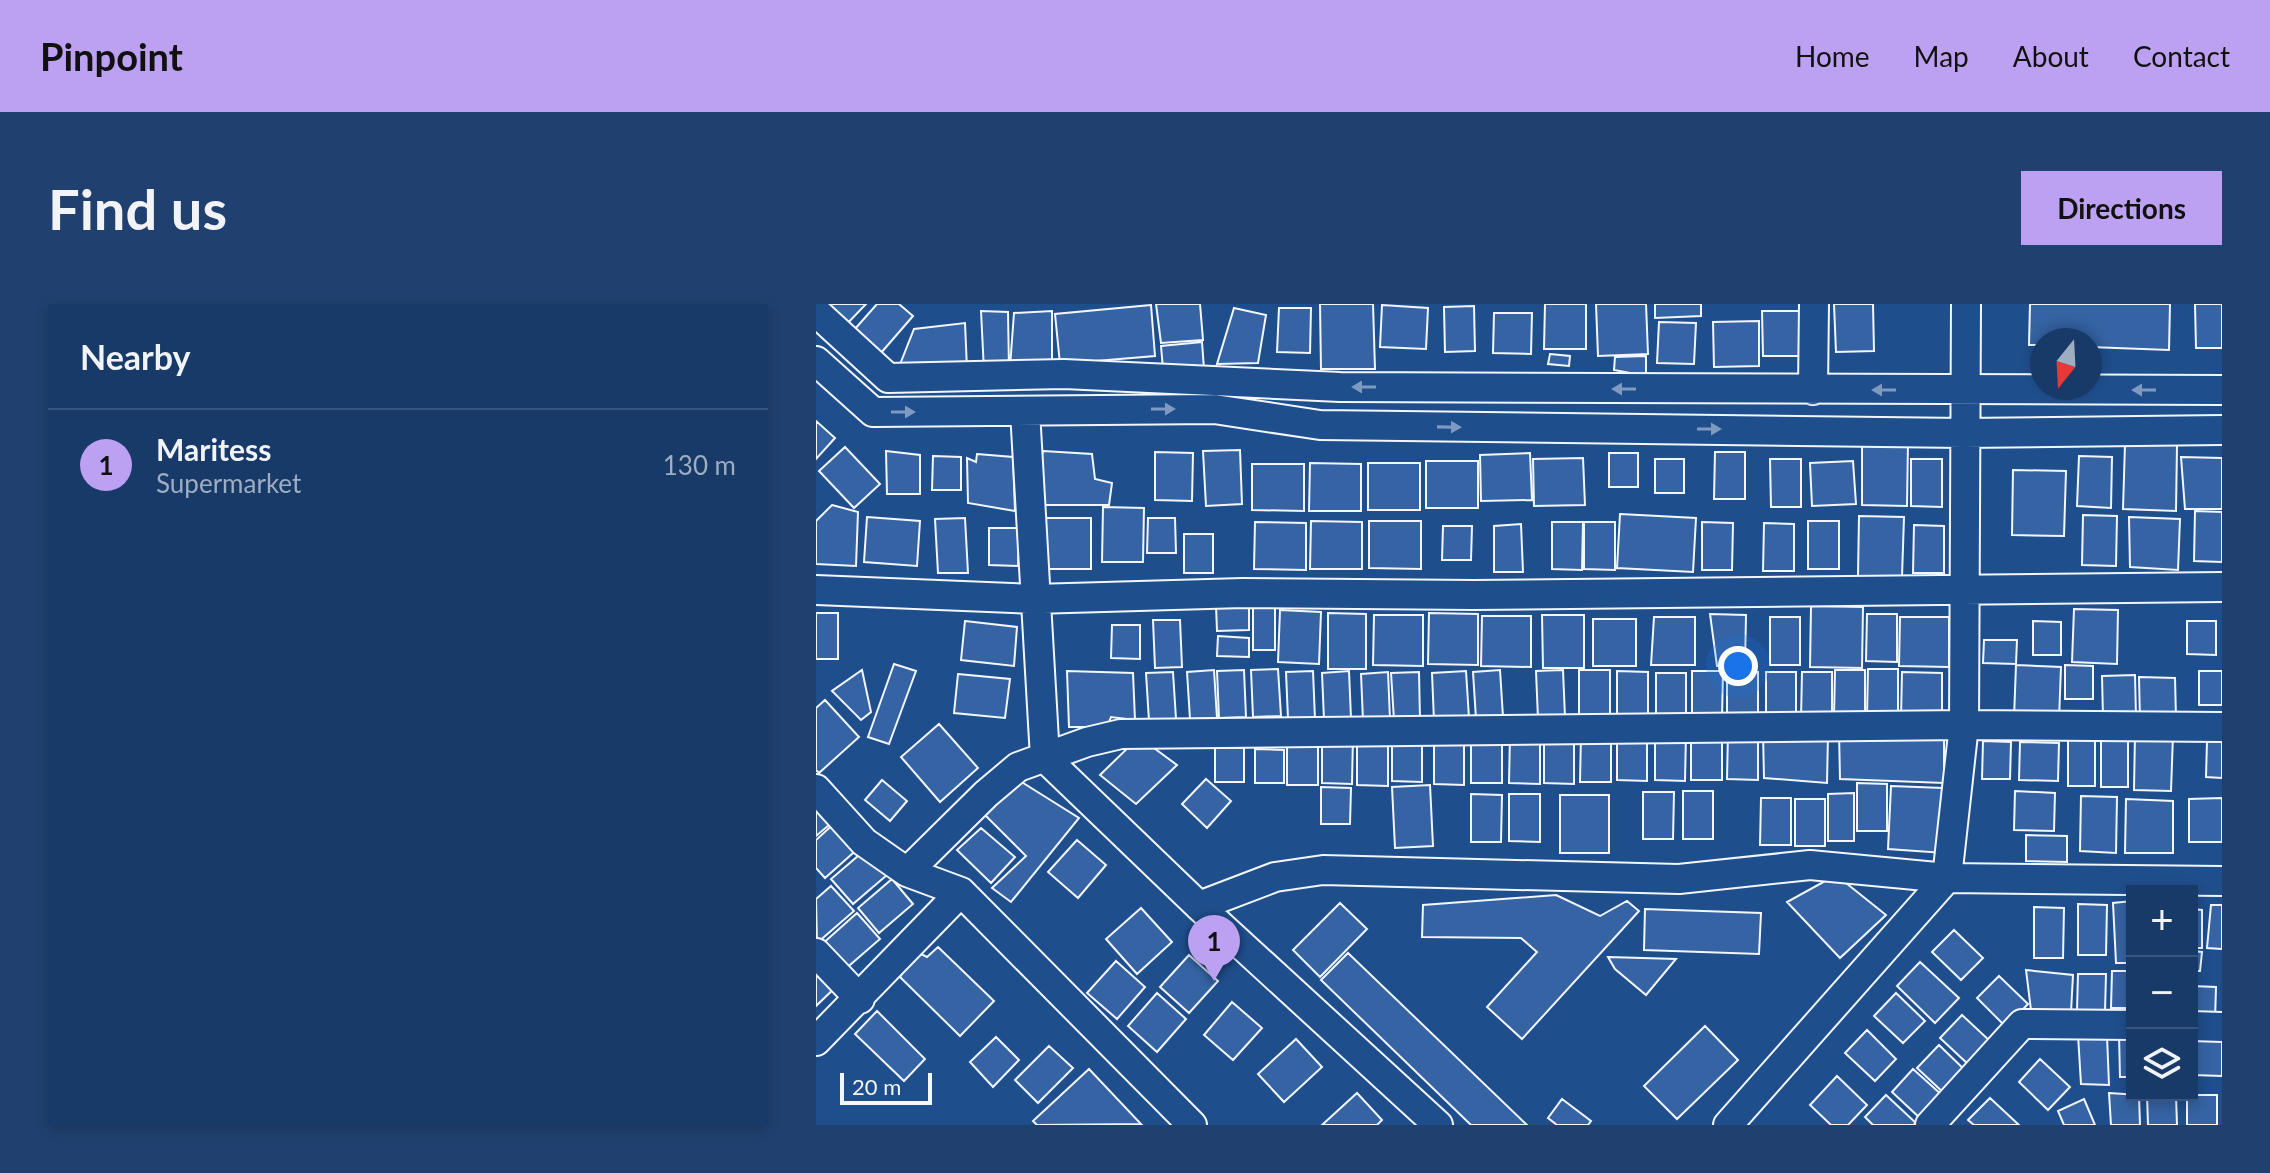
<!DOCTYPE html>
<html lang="en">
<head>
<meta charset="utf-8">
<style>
  :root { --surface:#173a69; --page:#20416f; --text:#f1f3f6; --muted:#9eadc0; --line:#36547d; --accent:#bca0f2 }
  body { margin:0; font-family:Lato,sans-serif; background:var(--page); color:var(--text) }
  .controls { position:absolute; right:24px; bottom:24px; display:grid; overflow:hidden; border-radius:0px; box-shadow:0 4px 12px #0003 }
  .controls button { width:72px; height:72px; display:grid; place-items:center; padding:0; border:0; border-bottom:2px solid var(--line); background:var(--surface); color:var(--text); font:40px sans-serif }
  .compass { position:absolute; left:1214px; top:24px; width:72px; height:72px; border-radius:50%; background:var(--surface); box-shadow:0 4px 12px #0003; rotate:198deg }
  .scale { position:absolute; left:24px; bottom:20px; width:92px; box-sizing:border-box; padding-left:8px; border:4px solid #f2f6ff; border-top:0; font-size:22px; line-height:28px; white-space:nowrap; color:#f2f6ff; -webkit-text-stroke:6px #1f4e8c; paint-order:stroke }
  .you { position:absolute; left:922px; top:362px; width:28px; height:28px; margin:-20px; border:6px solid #fff; border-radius:50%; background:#1a73e8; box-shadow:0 0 0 12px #1a73e833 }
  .badge { display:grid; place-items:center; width:52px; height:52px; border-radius:50%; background:var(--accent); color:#111; font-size:26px; font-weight:700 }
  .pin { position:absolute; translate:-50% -66px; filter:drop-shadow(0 2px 4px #0008) }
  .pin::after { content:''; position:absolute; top:42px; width:28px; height:24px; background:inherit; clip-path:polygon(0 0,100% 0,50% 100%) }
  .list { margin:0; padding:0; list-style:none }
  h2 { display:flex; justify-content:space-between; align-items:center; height:104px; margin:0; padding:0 32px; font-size:34px }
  h2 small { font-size:26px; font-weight:400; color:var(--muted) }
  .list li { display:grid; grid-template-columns:52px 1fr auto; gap:24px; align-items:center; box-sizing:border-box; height:112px; padding:0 32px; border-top:2px solid var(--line) }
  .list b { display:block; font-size:30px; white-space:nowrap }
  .list p { margin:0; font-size:26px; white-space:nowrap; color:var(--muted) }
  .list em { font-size:26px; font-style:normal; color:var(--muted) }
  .icon { flex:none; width:44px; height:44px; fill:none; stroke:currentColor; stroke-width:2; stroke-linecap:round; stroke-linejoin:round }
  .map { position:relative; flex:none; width:1406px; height:821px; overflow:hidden; border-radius:0px }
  header { display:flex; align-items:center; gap:48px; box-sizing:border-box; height:112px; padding:0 40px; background:var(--accent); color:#111 }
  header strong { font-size:38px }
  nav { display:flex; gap:44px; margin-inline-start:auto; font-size:28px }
  .intro { display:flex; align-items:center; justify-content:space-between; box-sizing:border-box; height:192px; padding:0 48px }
  h1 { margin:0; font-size:56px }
  .button { padding:20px 36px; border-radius:0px; background:var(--accent); color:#111; font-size:28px; font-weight:700 }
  main { display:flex; gap:48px; padding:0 48px }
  aside { flex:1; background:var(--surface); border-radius:0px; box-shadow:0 4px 12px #0003 }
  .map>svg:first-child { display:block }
  .building { fill:#3563a3; stroke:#f2f6ff; stroke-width:2 }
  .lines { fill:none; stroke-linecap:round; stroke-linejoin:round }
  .minor-casing { stroke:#f2f6ff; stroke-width:32 }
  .minor { stroke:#1f4e8c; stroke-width:28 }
  .oneway { fill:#7e9ac0 }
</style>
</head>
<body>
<header>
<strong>Pinpoint</strong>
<nav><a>Home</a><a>Map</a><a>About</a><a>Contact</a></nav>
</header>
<div class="intro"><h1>Find us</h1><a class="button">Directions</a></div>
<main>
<aside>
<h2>Nearby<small></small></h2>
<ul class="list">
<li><span class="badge">1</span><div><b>Maritess</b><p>Supermarket</p></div><em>130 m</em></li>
</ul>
</aside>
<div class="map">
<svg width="1406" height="821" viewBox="0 0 1406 821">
  <rect width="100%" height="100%" fill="#1f4e8c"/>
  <path class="building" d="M11,0H50L29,22Z
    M61,0H83L97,12L58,57L31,34Z
    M340,0H384L387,36L345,39Z
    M504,0H557L559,65H505Z
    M729,0H770V45H728Z
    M780,0H830L832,50L782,52Z
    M839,0H885V12L839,14Z
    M1018,0H1057L1058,47L1020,48Z
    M1214,0H1354L1353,46L1274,43V36H1226V41H1213Z
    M1379,0H1406V44H1380Z
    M335,1L339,52L244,60L239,10Z
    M566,1L612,4L610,45L564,43Z
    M658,2L659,47L629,48L628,3Z
    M418,4L450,11L442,59L401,60Z
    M463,4H495L494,49L461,48Z
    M165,7L192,8L193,65L168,67Z
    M236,7V64L194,63L198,9Z
    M946,7H992L993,52H947Z
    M678,9H716L715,50L677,49Z
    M943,17V62L898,63L897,18Z
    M843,18L880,19L878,60L841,59Z
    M149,19L151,65L79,73L98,25Z
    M386,38L388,65H347L345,42Z
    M734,50L754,52L753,62L732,60Z
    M830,52V72L798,66L799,53Z
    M0,117L19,134L0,155Z
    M1046,136L1092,137L1091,202L1046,201Z
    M1309,140L1361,141L1360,207L1307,205Z
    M29,143L64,180L38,204L3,167Z
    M424,146L426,200L390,202L387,147Z
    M70,147L104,151V190H71Z
    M227,147L276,150L279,175L296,179L293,201H215Z
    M339,148L377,149L376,197L339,196Z
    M899,148H929V195H898Z
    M714,149L716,196L665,197L664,151Z
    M793,149H822V183H793Z
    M161,150L197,153L199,207L152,199L151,154L160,158Z
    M117,152L145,153V186H116Z
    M1263,152L1296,153L1295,204L1261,202Z
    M1365,153L1406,154V205H1369Z
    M767,154L769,201L718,202L717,155Z
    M839,155H868V189H839Z
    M954,155H985V203H955Z
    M1095,155H1126V203L1095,202Z
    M610,157H662V204H610Z
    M1037,157L1040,200L996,202L994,159Z
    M494,159L545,160V207H493Z
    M552,159H604V206H552Z
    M436,160H488V207L436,206Z
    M1197,166L1250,167L1248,232L1196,231Z
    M16,201L42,208L40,262L0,260V217Z
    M287,203L328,204L327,258H286Z
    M1379,207L1406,208V258L1378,257Z
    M804,210L880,214L877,268L801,264Z
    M1267,211L1301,212L1300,262L1266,261Z
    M1043,212L1088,213L1086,273L1042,272Z
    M51,213L104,217L101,262L48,258Z
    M1313,213L1364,215L1362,266L1314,263Z
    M149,214L152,269H122L119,215Z
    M221,214H275V265H221Z
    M332,214H359L360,249H331Z
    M495,217L546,218V265H494Z
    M553,217H605V265L553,264Z
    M992,217H1023V265H992Z
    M439,218L490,219V266L438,265Z
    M736,218H767L766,266L736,265Z
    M768,218H799V266L768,265Z
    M886,218L917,219L916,266H886Z
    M948,219L978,220V267H947Z
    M705,220L707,268H678V222Z
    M1098,221L1128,222V269H1097Z
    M627,222H656L655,256H626Z
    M173,224H203L202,262L173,261Z
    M368,230H397V269H368Z
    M459,300V346H437V301Z
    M400,301H433V326L401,327Z
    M995,302L1047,303L1046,364L994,363Z
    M1258,305L1302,306L1301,360L1256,358Z
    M464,306L505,308L503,360L462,358Z
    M0,309H22V355H0Z
    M512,309L550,310V365H512Z
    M613,309L662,310V361L612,360Z
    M894,310L930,311L929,362H901Z
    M1051,310H1081V358L1050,357Z
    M558,311H607V362L557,361Z
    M726,311H768V364H727Z
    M666,312H715V363L665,362Z
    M838,313H879V361H835Z
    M954,313H984V361H954Z
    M1084,313H1133V363L1083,362Z
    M777,315H820V362H777Z
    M337,316H364L366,363L339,364Z
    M149,317L201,323L198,362L145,356Z
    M1217,317L1245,318V351H1217Z
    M1371,317H1400V351L1371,350Z
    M296,321H324V355L295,354Z
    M402,332L433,334V353L401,352Z
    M1168,336H1201L1200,360L1167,359Z
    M78,360L100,367L73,440L52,433Z
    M1200,361L1245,363L1243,416L1198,414Z
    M1249,361L1277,362V395H1249Z
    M462,365L465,412L437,413L435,366Z
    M1052,365H1082V413L1051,412Z
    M46,366L55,408L45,416L16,387Z
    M398,366L401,414L374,415L371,368Z
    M428,366L430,413L403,414L401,367Z
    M684,366L687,413L660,415L657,368Z
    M747,366L749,413L722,415L720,367Z
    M763,366H794V414L763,413Z
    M1019,366H1049V414L1018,413Z
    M251,367L317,369L319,416L295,413L291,423H253Z
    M497,367L499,415H472L470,368Z
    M533,367L535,414L508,416L506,369Z
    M650,367L653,414L618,417L616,369Z
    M801,367L832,368V415H801Z
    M876,367H907L906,415H876Z
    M1383,367H1406V401H1383Z
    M357,368L360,415L333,417L330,369Z
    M572,368L574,415L547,417L545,370Z
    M603,368L604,415L578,416L575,369Z
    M911,368H942V416L911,415Z
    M950,368H980V415H950Z
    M986,368H1016V416L985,415Z
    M1086,368L1126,369V414H1085Z
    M840,369H870V417H840Z
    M142,370L194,375L189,414L138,409Z
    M1319,371L1320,413L1287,414L1286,372Z
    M1323,373L1359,374L1360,415L1324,416Z
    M9,396L43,433L3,469L0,466V404Z
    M123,420L162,464L124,498L85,453Z
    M875,428L906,429V476H875Z
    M912,428H942V476L911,475Z
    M1023,428L1128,432V479L1024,475Z
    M801,429H831V477L801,476Z
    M839,429H870L869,477L839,476Z
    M947,429L1012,432L1011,479L948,474Z
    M576,430H606V478L576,477Z
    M765,430L795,431V478H764Z
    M1252,430L1279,431V482H1252Z
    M1319,430L1357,431L1355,487L1318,486Z
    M655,431H686V479H655Z
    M694,431L724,432V480L693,479Z
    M1285,431H1312V483H1285Z
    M506,432H537L536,480L506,479Z
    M728,432H758V480L728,479Z
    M323,433L361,461L320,500L284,471Z
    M471,433L502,434V481H471Z
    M618,433H648V481L618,480Z
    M541,434H572V482L541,481Z
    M1167,437L1195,438L1194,475H1166Z
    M1391,437H1406V474L1390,473Z
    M1204,438L1243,439L1242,477L1203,476Z
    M399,444H428V478H399Z
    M439,445L468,446V479H439Z
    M390,475L415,497L391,524L366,500Z
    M66,476L91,497L74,517L49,496Z
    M204,477L263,514L195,598L176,584L210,552L169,511Z
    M1041,479L1071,480V527H1041Z
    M614,481L617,542L579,544L576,483Z
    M1075,482L1127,484L1128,549L1072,545Z
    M505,483L535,484L534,520H505Z
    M867,487H897V535H867Z
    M1199,487L1239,489L1238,527L1198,526Z
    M827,488H858L857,535H827Z
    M1038,489V537H1012V490Z
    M655,490L686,491L685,538H655Z
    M693,490H724V538L693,537Z
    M744,491H793V549H744Z
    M1265,492L1301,493L1300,549L1264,547Z
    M0,494L19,516L0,532Z
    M945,494H975V541H944Z
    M1406,494V538H1373V495Z
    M979,495H1009V542H979Z
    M1310,495L1357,497V549H1309Z
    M22,516L45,542L9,574L0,564V536Z
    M165,524L199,553L175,579L141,546Z
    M1210,531L1251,532V558L1210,557Z
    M261,536L290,561L262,594L232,568Z
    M49,546L71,571L37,600L15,575Z
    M1020,571L1070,611L1024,654L971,598Z
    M76,575L97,600L63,629L42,604Z
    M15,582L38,607L1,639L0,595Z
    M740,591L784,612L811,597L823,607L706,735L671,703L721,648L705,634L606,633L607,601Z
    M1316,597V659H1300L1297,599Z
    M524,599L551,625L504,673L477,646Z
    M1262,600L1291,601L1290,651H1262Z
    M1395,601H1406V645L1391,644Z
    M1218,603L1248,604L1247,654H1218Z
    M325,604L356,638L321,670L290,635Z
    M829,605L945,609L943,650L828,646Z
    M1376,605L1386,606V644H1376Z
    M41,609L64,635L27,667L5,641Z
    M1138,626L1167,654L1145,676L1116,648Z
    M122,643L178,697L144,732L84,673L99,647L111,653Z
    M1376,647L1386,648L1384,667H1376Z
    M532,649L711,821H655L505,676Z
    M373,651L402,677L373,709L344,683Z
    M792,653L860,655L830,691L799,665Z
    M0,655L24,679L0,702Z
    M300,657L329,683L301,715L271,689Z
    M1104,658L1143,694L1119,719L1081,682Z
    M1210,666L1257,671L1255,708L1216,714Z
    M1296,667H1316V704H1295Z
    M1262,670H1290L1289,708L1261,707Z
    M1183,672L1212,700L1190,723L1161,694Z
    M1376,682L1400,683L1399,716H1376Z
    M341,689L370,715L341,748L312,722Z
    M1080,689L1109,717L1087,739L1058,712Z
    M416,698L446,724L417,756L388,731Z
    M61,707L109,755L88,777L39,730Z
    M1146,711L1175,738L1153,761L1124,734Z
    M889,722L922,756L861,815L828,782Z
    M1051,726L1080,755L1059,777L1029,749Z
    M1262,731L1291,732L1293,781L1265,780Z
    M1303,731H1316V773H1304Z
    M180,733L203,756L177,783L154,758Z
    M480,735L506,763L468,798L442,770Z
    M1378,735H1406V772L1378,771Z
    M1123,741L1152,769L1130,791L1101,764Z
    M233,742L257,764L222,799L199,776Z
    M1224,755L1254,783L1232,806L1203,778Z
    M273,765L325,820L221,821L217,817Z
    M1097,765L1127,792L1105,815L1076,788Z
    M1021,772L1051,801L1032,821H1015L994,801Z
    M541,789L566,816L561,821H506Z
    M1293,789L1323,791L1324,821H1295Z
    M1070,791L1100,819L1097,821H1057L1049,813Z
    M1331,791H1360L1361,821H1332Z
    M1371,791H1401V821H1371Z
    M1174,794L1203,821H1158L1152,816Z
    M746,795L775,817L772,821H741L732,814Z
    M1268,795L1279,821H1248L1242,807Z"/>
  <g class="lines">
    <defs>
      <path id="minor" d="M0,8L72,74L248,70L524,83L1406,86
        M0,57L57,108L398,105L504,121L1148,129L1406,126
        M997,86L998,0
        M209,107L229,454L383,602L622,821
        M0,286L218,295L427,289L658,291L1406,283
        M0,485L48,538L91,568
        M383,602L459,573L507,566L863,575L994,561L1131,574L1406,577
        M0,649L44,695
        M1376,722L1406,723
        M0,737L145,588
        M376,821L145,588L91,568L170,490L202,463L271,438L305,430L1148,421L1406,423
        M912,821L1131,574L1148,421L1150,0
        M1114,821L1206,720L1316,721"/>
    </defs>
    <use href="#minor" class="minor-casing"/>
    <use href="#minor" class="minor"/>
  </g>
  <defs><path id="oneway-solid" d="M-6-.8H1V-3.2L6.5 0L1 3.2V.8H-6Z" transform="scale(2)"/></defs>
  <g class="oneway">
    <use href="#oneway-solid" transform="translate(548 83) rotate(-180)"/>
    <use href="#oneway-solid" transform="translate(808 85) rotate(-180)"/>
    <use href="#oneway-solid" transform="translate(1068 86) rotate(180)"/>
    <use href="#oneway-solid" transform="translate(1328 86) rotate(-180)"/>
    <use href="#oneway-solid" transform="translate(347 105)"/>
    <use href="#oneway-solid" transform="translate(87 108)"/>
    <use href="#oneway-solid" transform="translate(633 123) rotate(1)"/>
    <use href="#oneway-solid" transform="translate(893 125)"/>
  </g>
</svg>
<div class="controls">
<button>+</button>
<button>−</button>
<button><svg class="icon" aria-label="layers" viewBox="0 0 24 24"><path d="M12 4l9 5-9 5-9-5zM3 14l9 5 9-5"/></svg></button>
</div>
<svg class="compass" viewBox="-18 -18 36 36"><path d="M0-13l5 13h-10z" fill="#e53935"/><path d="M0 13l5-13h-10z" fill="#9eadc0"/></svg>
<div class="scale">20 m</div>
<div class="you"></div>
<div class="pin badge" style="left:398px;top:677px">1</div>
</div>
</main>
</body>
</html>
